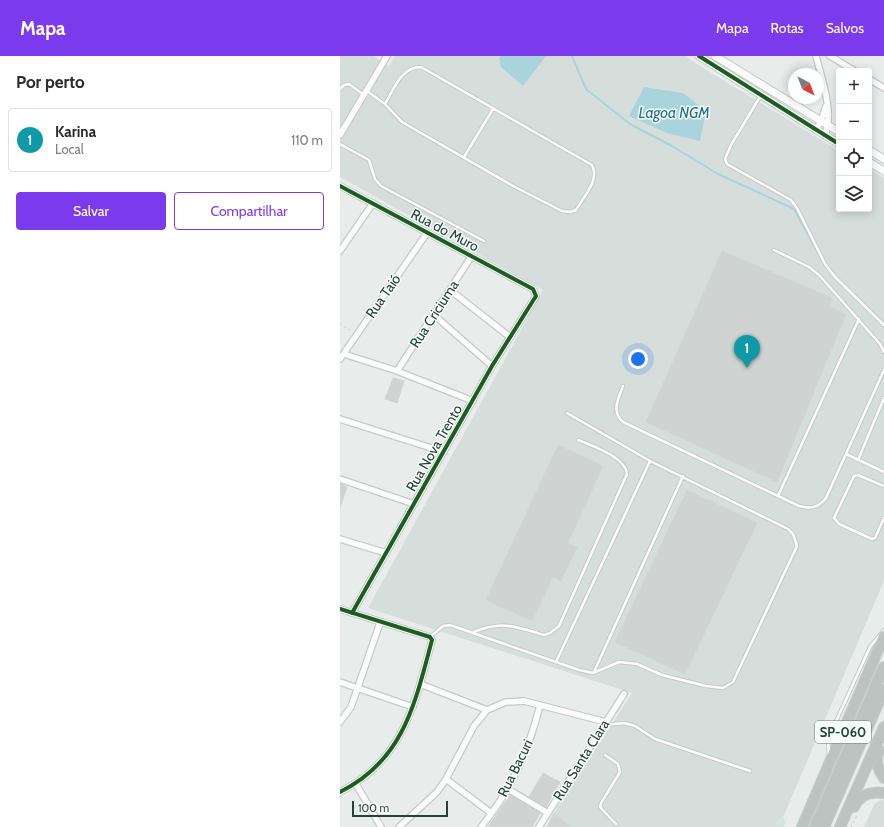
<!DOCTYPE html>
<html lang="pt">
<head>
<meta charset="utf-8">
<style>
  :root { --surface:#fff; --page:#f2f2f3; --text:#2b2b33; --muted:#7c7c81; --line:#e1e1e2; --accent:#7c3aed }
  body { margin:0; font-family:Cabin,sans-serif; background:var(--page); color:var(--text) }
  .controls { position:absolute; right:12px; top:12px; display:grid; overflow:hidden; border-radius:4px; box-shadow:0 2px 10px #0003 }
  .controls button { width:36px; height:36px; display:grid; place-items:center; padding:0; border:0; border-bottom:1px solid var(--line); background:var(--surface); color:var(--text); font:20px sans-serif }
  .compass { position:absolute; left:448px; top:12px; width:36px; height:36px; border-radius:50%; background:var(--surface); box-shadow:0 2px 10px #0003; rotate:138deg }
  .scale { position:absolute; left:12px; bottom:10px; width:96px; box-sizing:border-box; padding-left:4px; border:2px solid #24423a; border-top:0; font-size:11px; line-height:14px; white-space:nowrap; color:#24423a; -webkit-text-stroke:3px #f7fbf9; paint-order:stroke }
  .you { position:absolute; left:298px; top:303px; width:14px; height:14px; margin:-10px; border:3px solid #fff; border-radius:50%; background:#1a73e8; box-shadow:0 0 0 6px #1a73e833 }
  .badge { display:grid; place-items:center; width:26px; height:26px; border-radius:50%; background:var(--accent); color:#fff; font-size:13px; font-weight:700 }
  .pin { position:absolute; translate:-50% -33px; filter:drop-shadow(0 1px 2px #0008) }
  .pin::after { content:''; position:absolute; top:21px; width:14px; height:12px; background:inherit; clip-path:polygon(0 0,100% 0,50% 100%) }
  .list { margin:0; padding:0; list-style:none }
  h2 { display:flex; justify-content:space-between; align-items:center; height:52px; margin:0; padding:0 16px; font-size:17px }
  h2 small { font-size:13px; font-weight:400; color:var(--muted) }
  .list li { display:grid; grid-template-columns:26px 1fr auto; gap:12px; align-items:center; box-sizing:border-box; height:64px; margin:0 8px 8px; padding:0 8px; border:1px solid var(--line); border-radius:4px }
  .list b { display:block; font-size:15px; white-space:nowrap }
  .list p { margin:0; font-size:13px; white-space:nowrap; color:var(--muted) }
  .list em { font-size:13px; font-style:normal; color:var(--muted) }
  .actions { display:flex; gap:8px; padding:12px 16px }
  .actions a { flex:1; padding:9px 0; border:1px solid var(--accent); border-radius:4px; text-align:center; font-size:14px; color:var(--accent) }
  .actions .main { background:var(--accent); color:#fff }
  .icon { flex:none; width:22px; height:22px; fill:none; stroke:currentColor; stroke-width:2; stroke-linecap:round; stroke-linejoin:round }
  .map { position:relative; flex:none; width:544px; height:771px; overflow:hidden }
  header { display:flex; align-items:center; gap:24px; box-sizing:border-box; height:56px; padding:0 20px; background:var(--accent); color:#fff }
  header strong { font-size:19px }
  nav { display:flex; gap:22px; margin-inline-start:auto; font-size:14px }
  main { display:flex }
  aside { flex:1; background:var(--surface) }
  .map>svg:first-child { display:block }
  .built { fill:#d6dedb }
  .green { fill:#d1e6d8 }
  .water { fill:#a9d4db }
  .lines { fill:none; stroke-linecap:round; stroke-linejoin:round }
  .stream { stroke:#a9d4db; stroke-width:2 }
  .building { fill:#cfd4d2; stroke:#d1d6d4 }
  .service-casing { stroke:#c5cac8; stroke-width:4.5 }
  .minor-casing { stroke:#c5cac8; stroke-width:8 }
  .tertiary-casing { stroke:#c5cac8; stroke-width:9 }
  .motorway-casing { stroke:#c3ccc9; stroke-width:12 }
  .path { stroke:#c3ccca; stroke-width:1; stroke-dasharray:2 3; stroke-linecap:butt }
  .service { stroke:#fcfcfc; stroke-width:2.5 }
  .minor { stroke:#fcfcfc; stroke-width:5.5 }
  .tertiary { stroke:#fcfcfc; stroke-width:7 }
  .motorway { stroke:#bcc4c2; stroke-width:10 }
  .cycleway-casing { stroke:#f7fbf9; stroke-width:6 }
  .cycleway { stroke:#1b5e20; stroke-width:4 }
  .labels { text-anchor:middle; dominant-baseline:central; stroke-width:3; stroke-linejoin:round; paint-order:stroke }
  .shield { fill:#f7fbf9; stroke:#637a73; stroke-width:1 }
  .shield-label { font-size:13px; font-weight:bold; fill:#24423a }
  .street-label { font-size:14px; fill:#24423a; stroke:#f7fbf9 }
  .water-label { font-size:15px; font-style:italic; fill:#1c6f80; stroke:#f7fbf9 }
</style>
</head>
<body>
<header>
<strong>Mapa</strong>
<nav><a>Mapa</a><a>Rotas</a><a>Salvos</a></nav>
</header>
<main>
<aside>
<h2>Por perto<small></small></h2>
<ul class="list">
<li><span class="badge" style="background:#0f9aa8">1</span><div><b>Karina</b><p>Local</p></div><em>110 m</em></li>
</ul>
<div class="actions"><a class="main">Salvar</a><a>Compartilhar</a></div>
</aside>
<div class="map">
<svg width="544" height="771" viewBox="0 0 544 771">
  <rect width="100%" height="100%" fill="#e8edeb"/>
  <path class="built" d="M0,0H34L49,10L55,0H344L499,95V153H529V113L544,122V525L439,771H231L214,757L292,637L28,552L203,234L0,121Z
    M544,744V771H524L534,749L538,745Z"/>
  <path class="green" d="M443,760L446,766L444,771H435L439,762Z"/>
  <path class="water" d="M161,0H206L183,30L161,11L159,2Z
    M304,31L343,37L366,55L360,85L327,77L289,60Z"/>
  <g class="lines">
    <path class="stream" d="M232,0L246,33L290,68L332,90L378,118L454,153L485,210"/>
  </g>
  <path class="building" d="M382,195L492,242L489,251L506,258L437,426L306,366Z
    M53,322L64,325L57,347L45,343Z
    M218,389L263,410L228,487L237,491L221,525L213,521L192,565L146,544Z
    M0,427L7,431L0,452Z
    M347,434L417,467L345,618L275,586Z
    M203,717L220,726L206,751L189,741Z
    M170,739L200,757L192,771H148Z
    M214,757L231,771H207Z"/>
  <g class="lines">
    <defs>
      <path id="service" d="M0,33L4,29L9,28L24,39
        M27,35L45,48L62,66L173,130L222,155L230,156L236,154C244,140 260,124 252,109L81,11C61,11 54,33 45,48
        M421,39L391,89L385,103L387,108L451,144L457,152L485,208L495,221L544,269
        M0,88L29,104L35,123L41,130L144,185
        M124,101L153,53
        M434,194L469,211L479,219L540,288L544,296
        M283,330C278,344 271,355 283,366L459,450C471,453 478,452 486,442L544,314
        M506,398L544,416
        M518,404L544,342
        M544,430L518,419L514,420L494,462L499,468L532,483L535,482L544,462
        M438,440L519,263
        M134,576C162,564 177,571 204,579L210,577L219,570L287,418C286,401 252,390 238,384
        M91,580L103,570L110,569L239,614L253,617L279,606L297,608L322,619L366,630L383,632L393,626L457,490L453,478L448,473L310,405L227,357
        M216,606L310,405
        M254,616L343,420
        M264,669L284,667L295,670L315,683L410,715
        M265,699L278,708L280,716L261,747L260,751L276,768
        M489,699L488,683L530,591L544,574"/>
      <path id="minor" d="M476,0C482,24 494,56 485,79
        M490,0L515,15
        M529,23L544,32
        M476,74L481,65L486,50
        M0,79L47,0
        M0,130L193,233L196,240L152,310L12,557
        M0,195L33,147
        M110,234L170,281
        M94,259L152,310
        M4,298L57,315L133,345
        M0,303L87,177
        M57,315L131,201
        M0,363L104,396
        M0,423L74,448
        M0,483L46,497
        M0,553L90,581L92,584C75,647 64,704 0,736
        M0,626L73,651
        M80,628L147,654
        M0,666L11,651L40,567
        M106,723L151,757
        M16,728L41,771
        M168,733L208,757
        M59,771L97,736L106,723L134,670L147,654L166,646L184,645L266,666
        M141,771C170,736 189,694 200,649
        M199,771L284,638"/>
      <path id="tertiary" d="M359,0L499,88
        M375,0L499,76
        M529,94L544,103
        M529,106L544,115"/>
      <path id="motorway" d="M539,694C535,705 537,712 544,722
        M514,751C519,739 531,735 544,737
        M462,771L544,580
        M475,771L544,611
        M484,771L544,634
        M500,771L544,671"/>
    </defs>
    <use href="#service" class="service-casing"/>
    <use href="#minor" class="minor-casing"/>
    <use href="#tertiary" class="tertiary-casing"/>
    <use href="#motorway" class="motorway-casing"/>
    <path class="path" d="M0,268L11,275
      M511,771L517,759"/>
    <use href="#service" class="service"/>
    <use href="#minor" class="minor"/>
    <use href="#tertiary" class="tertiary"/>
    <use href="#motorway" class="motorway"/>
    <defs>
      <path id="cycleway" d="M359,0L499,88
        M0,130L193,233L196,240L152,310L12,557
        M0,553L90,581L92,584C75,647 64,704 0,736"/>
    </defs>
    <use href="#cycleway" class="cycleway-casing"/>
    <use href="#cycleway" class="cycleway"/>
  </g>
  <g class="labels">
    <rect class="shield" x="475" y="665" width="56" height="22" rx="3"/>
    <g class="shield-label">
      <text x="503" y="676">SP-060</text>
    </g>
    <g class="street-label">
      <text transform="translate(105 174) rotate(28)">Rua do Muro</text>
      <text transform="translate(43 240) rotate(-55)">Rua Taió</text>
      <text transform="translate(94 258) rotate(-57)">Rua Criciuma</text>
      <text transform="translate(94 392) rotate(-60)">Rua Nova Trento</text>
      <text transform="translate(241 704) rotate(-58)">Rua Santa Clara</text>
      <text transform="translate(175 712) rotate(-64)">Rua Bacuri</text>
    </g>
    <g class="water-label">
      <text x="334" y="57">Lagoa NGM</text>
    </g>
  </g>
</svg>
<div class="controls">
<button>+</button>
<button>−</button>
<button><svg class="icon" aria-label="locate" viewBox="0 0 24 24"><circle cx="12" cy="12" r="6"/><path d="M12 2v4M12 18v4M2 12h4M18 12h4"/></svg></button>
<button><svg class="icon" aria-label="layers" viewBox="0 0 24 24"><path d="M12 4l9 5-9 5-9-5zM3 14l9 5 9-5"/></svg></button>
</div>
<svg class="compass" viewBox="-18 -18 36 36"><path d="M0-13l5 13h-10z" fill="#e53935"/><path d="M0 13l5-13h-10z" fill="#7c7c81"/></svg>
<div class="scale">100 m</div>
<div class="you"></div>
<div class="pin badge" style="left:407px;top:312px;background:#0f9aa8">1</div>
</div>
</main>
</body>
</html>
